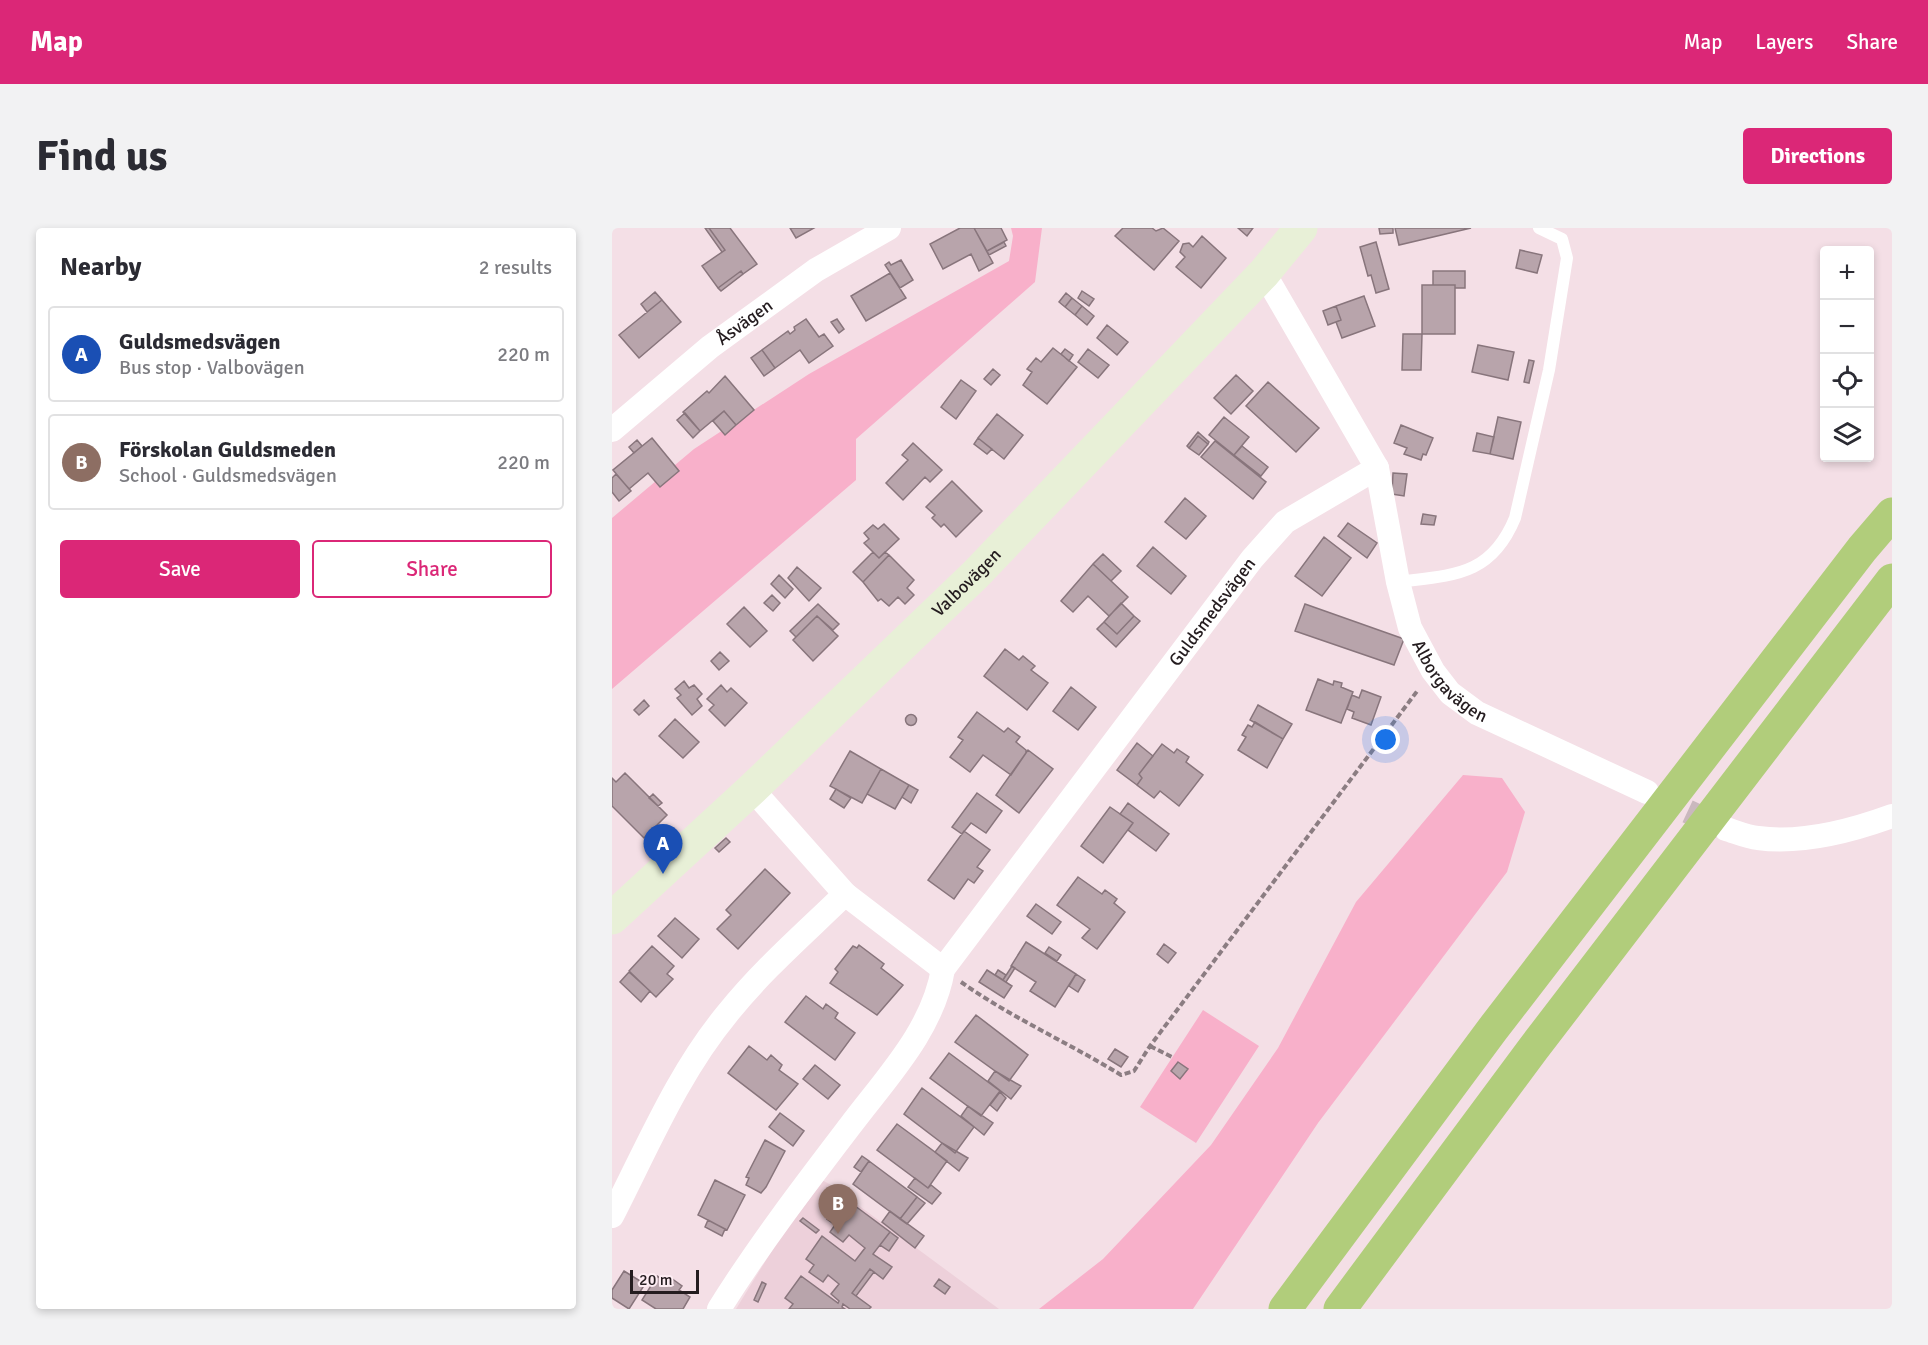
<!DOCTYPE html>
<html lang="en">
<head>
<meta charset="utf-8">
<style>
  :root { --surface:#fff; --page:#f2f2f3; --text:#2b2b33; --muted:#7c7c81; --line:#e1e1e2; --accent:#db2777 }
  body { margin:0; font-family:Signika,sans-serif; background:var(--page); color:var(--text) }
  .controls { position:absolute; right:18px; top:18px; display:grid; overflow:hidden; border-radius:6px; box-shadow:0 3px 9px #0003 }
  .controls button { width:54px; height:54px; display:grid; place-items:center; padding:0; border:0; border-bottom:2px solid var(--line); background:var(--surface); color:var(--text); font:30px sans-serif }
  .scale { position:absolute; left:18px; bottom:15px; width:69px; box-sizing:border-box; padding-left:6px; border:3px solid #241c1f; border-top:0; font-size:16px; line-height:21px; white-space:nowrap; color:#241c1f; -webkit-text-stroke:4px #feedf3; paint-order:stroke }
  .you { position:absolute; left:774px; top:512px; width:21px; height:21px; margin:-15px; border:4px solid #fff; border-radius:50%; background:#1a73e8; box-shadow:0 0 0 9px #1a73e833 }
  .badge { display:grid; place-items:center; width:39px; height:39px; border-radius:50%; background:var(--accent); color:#fff; font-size:20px; font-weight:700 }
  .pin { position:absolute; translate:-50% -50px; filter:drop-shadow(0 2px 3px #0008) }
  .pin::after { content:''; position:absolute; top:32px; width:21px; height:18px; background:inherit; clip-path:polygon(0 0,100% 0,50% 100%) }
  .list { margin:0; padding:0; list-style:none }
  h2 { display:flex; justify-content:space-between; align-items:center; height:78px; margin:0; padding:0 24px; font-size:26px }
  h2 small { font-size:20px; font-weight:400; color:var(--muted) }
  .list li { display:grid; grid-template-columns:39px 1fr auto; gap:18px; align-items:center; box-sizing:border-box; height:96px; margin:0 12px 12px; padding:0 12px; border:2px solid var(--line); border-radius:6px }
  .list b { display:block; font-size:22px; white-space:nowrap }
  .list p { margin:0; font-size:20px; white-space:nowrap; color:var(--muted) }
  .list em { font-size:20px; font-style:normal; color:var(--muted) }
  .actions { display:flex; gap:12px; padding:18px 24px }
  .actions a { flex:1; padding:14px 0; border:2px solid var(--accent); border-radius:6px; text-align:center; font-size:21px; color:var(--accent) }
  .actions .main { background:var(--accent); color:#fff }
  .icon { flex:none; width:33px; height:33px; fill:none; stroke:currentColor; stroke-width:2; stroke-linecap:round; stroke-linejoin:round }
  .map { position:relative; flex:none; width:1280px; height:1081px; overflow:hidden; border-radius:6px }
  header { display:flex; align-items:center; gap:36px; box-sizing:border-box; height:84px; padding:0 30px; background:var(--accent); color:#fff }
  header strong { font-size:28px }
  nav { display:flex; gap:33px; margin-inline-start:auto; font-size:21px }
  .intro { display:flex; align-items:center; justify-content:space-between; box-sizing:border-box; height:144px; padding:0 36px }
  h1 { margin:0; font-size:42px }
  .button { padding:15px 27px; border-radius:6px; background:var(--accent); color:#fff; font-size:21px; font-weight:700 }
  main { display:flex; gap:36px; padding:0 36px }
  aside { flex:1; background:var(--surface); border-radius:6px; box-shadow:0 3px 9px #0003 }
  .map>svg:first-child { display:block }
  .built { fill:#edd0da }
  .green { fill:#f8b0ca }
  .building { fill:#b8a4ab; stroke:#88757c; stroke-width:1.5 }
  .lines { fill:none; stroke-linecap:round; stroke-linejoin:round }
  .minor-tunnel { stroke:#cab8be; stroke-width:24; stroke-dasharray:24 12; stroke-linecap:butt }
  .path { stroke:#8b7d82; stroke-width:4; stroke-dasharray:6 3; stroke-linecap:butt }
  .service { stroke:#fff; stroke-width:12 }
  .minor { stroke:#fff; stroke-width:24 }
  .secondary { stroke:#e8f0d7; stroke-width:33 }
  .motorway { stroke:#b1cd7b; stroke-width:33 }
  .labels { text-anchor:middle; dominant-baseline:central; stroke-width:6; stroke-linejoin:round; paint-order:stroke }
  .street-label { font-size:18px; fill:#241c1f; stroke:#feedf3 }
</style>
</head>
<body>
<header>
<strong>Map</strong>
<nav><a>Map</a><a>Layers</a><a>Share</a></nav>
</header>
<div class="intro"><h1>Find us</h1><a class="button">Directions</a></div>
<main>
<aside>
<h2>Nearby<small>2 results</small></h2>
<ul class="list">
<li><span class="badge" style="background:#1a4fb4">A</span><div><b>Guldsmedsvägen</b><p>Bus stop · Valbovägen</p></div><em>220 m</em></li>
<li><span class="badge" style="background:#8d6e63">B</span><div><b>Förskolan Guldsmeden</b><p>School · Guldsmedsvägen</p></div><em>220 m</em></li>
</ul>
<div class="actions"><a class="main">Save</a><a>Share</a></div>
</aside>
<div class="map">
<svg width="1280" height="1081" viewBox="0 0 1280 1081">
  <rect width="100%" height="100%" fill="#f4dfe6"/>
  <path class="built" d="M208,951L219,957L387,1081H124L186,980Z"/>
  <path class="green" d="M399,0H430L423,54L244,211V252L0,461V290L82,221L197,146L397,33L401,8Z
    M851,547L890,550L913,584L895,644L706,895L581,1081H427L491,1031L599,917L666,820L744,674Z
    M591,782L647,818L584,915L528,879Z"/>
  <path class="building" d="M93,0H97L113,22L110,24Z
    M97,0H118L145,36L131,46L129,43L106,60L90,38L113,22Z
    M178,0H202L184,10Z
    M348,0H362L381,35L367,43L359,26L331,41L318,16Z
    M362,0H389L395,12L375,23Z
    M511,0H540L544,3L551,0L567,13L542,42L503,8Z
    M626,0H641L635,8Z
    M767,0H781V5L768,6Z
    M783,0H859L787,17Z
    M590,8L614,30L589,60L564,39L573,29L568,24L571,16L577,15L581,19Z
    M392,14L394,18L377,27L375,23Z
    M764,14L777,61L764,65L759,47L756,48L748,19Z
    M908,22L930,27L925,45L904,40Z
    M289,32L301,52L288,60L273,37L277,34L279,37Z
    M129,43L131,46L109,63L106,60Z
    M821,43H853V60H843V57H821Z
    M278,45L294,70L254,93L239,68Z
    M810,57H843V106H810Z
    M470,63L482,71L477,78L466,70Z
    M43,64L50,72L35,84L29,76Z
    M454,65L460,70L453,79L447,74Z
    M752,68L763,98L730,110L724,94L729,92L724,78Z
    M460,70L470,78L463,87L453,79Z
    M50,72L69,94L27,130L7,107Z
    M470,78L482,88L475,97L463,87Z
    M724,78L729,92L716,97L711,83Z
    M194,91L207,109L212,106L221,118L197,135L188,122L163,140L150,122L176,103L178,106L183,102L182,99Z
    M225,91L232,101L227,105L219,94Z
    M495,97L516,114L505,127L485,110Z
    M791,106H810L809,142H790Z
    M866,117L902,124L896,152L860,144Z
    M441,120L465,139L435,176L411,157L420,144L415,141L424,130L429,134Z
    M453,121L461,127L457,133L449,126Z
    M476,121L497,137L486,150L466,134Z
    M150,122L163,140L152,148L139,130Z
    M917,132L922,133L917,155L912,154Z
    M381,141L388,147L379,157L372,151Z
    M624,147L641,163L619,186L602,170Z
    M113,148L142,182L124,197L112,183L88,203L71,184L95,163L97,165Z
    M349,152L364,163L344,191L329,179Z
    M656,154L707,200L684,224L634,178Z
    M112,183L124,197L113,207L101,193Z
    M73,185L88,203L81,210L65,192Z
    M385,186L411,207L392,231L366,210Z
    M612,189L637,209L622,227L597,207Z
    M886,189L909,194L901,231L878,226Z
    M789,197L821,210L814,227L811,226L809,232L792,226L795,220L782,215Z
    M586,204L597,214L596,216L586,208L577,220L575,218Z
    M865,205L882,209L878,226L861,223Z
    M586,208L596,216L587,227L577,220Z
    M40,210L67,243L48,259L36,245L17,261L1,242Z
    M366,210L380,221L375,226L362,216Z
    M25,212L30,218L22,225L17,219Z
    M603,213L654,254L641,271L589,229Z
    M301,215L330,242L318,254L313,249L291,272L274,255L296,232L290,227Z
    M630,218L656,239L649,248L622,227Z
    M781,245L795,246L792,268L780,266Z
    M4,246L19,263L7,273L0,264V250Z
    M340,253L370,283L344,309L332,296L329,299L320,290L323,287L314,279Z
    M573,270L594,288L574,311L553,294Z
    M811,286L824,288L822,297L809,296Z
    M736,295L765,315L755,330L726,308Z
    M272,296L287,311L267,330L252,315L257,311L252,305L261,297L266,301Z
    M712,309L739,330L710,368L683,348Z
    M541,319L574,348L559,366L525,338Z
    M261,324L267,330L273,324L277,327L251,354L241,344Z
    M491,326L509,343L499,353L481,336Z
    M277,327L302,352L295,360L302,367L293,376L286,369L277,378L269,371L266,373L251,354Z
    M481,336L516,369L497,388L476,368L461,384L449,373Z
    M185,339L209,360L197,373L176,350Z
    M167,347L181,361L173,370L159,356Z
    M160,367L168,375L161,383L152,375Z
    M509,375L522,388L505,406L492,394Z
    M206,376L227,396L221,402L205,388L184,409L178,403Z
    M693,376L792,411L782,437L683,403Z
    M132,379L155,403L138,419L115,396Z
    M205,388L226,408L201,433L181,412Z
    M522,388L528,393L504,419L485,401L492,394L505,406Z
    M393,421L407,432L411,428L423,438L419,442L436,455L415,482L372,448Z
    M108,424L117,433L107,442L99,433Z
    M706,451L721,457L722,453L730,455L729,459L741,464L729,495L694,482Z
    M72,453L77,460L82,457L90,466L85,471L90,478L80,487L65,470L69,467L63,461Z
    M109,457L115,464L119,460L135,475L113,498L97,482L102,477L95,471Z
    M459,459L484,479L466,502L441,483Z
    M750,462L769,469L759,497L740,490L742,484L735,481L740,467L747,470Z
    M32,472L37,478L27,487L22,482Z
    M646,477L680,496L671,511L638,492Z
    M365,484L392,504L396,500L408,509L404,514L414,522V525L399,547L371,527L358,544L338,529L351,512L346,509Z
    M293.5 492a5.5 5.5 0 1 1 11 0a5.5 5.5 0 1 1-11 0Z
    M63,491L87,514L71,530L47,508Z
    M643,494L671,511L655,540L626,522L634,509L630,507L636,497L640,499Z
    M525,515L541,528L527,546L530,550L525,557L505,542Z
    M550,516L562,525L565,521L577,529L574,534L591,547L567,578L548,563L542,570L525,557L530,550L527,546Z
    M416,522L441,541L407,585L384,567Z
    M238,523L269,541L250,575L218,558Z
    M269,541L297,557L283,581L255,566Z
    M13,545L55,587L32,610L0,578V550L4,554Z
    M297,557L306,562L299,575L290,569Z
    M224,561L239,570L232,580L218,571Z
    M365,565L390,583L374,605L359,595L350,606L340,599Z
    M41,566L50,575L46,578L37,570Z
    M516,575L557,606L544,623L516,602L521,595L508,586Z
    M498,579L521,595L491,635L469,618Z
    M352,603L378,622L365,639L371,643L362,655L356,651L342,671L316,652Z
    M114,610L118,614L107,624L103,620Z
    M153,641L178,665L126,721L105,701L119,687L114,682Z
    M466,649L490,666L493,662L505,671L502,675L513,684L485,721L470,710L478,701L445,677Z
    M424,676L449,694L440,706L415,688Z
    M63,690L87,711L70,730L46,708Z
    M414,714L464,746L443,779L418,763L424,754L399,738Z
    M552,716L564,725L556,735L545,726Z
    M247,717L272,736L269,740L291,757L265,787L218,755L226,744L223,741L241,718L245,720Z
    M40,718L62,738L55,746L61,751L44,769L17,743Z
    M437,719L449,727L445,733L433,725Z
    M400,738L403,740L394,754L391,752Z
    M375,742L400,758L392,770L367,754Z
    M386,742L394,747L391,752L383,747Z
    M17,744L38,763L29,774L8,754Z
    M464,746L473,752L466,764L457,758Z
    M194,768L211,781L214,776L226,785L223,790L243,805L223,832L173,794Z
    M364,787L416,827L397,853L343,814Z
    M137,818L155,832L159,827L170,837L167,842L186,856L164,882L116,845Z
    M503,821L516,829L509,839L496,831Z
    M337,825L388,863L369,888L318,850Z
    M566,834L576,841L568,851L559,843Z
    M203,837L228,857L216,871L191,851Z
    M383,843L409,858L399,871L376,853Z
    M310,860L362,899L343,925L292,886Z
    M388,864L394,870L385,883L378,877Z
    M356,878L381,895L372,907L349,888Z
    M168,885L192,903L181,918L157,899Z
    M285,896L335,933L316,960L265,922Z
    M153,912L173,923L154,959L149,965L134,957L137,950L134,949Z
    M330,915L356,930L347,943L323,924Z
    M250,928L257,933L249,944L242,939Z
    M257,933L305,969L288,991L241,956Z
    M303,950L316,960L319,957L329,965L320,976L296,959Z
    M103,952L133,967L115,1002L86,987Z
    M231,969L278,1004L261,1026L280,1039L271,1051L258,1041L240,1065L259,1079L257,1081H238L231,1076L230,1079L233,1081H177L181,1076L173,1070L189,1048L226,1075L227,1073L219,1066L227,1056L216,1047L211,1054L197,1044L202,1037L194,1031L210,1008L243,1033L253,1020L237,1007L231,1014L218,1004L223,997L215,991Z
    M305,969L313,975L295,996L288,991Z
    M278,983L312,1008L303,1020L270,994Z
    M191,990L207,1002L204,1005L188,993Z
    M96,992L113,1001L110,1008L93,999Z
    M278,1004L286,1010L277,1023L268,1017Z
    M258,1041L262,1044L244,1068L240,1065Z
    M12,1043L33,1056L17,1081L0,1070V1062Z
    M45,1048L56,1055L59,1050L70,1058L67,1062L78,1069L71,1081H44L30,1072Z
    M327,1051L338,1059L333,1066L322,1058Z
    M150,1054L154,1056L146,1074L142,1072Z"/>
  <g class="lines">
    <path class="minor-tunnel" d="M1043,568L1109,599"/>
    <path class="path" d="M349,754C400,790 457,815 509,847L522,843L538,818L806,462
      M538,818L560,829"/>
    <path class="service" d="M786,354C842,347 879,348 903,290L937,142L955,30L950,11L927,0"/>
    <g class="minor">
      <path id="s1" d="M0,202L98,119L204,42L277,0"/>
      <path id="s2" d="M765,240L786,354L798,400L821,443L838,465L865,485L1035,564"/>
      <path id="s3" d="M140,561L233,666L331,741L640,331L673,294L765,240L652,45"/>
      <path d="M1114,601C1124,604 1135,609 1146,610C1190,616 1239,603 1280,588"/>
      <path d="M0,988C35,920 66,845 115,786C150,742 193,705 233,666"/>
      <path d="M107,1081C147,1017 193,957 238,898C274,850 321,802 331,741"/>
    </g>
    <path class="secondary" id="s4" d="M0,690L140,561L364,346L652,45L689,0"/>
    <path class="motorway" d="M673,1081L880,802L1250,321L1280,286
      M728,1081L921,821L1280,352"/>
  </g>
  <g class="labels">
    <g class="street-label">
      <text stroke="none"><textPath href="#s1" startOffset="171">Åsvägen</textPath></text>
      <text stroke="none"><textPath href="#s4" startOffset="488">Valbovägen</textPath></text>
      <text stroke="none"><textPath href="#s3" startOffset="711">Guldsmedsvägen</textPath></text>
      <text stroke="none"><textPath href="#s2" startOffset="231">Alborgavägen</textPath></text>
    </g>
  </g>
</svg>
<div class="controls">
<button>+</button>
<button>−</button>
<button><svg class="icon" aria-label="locate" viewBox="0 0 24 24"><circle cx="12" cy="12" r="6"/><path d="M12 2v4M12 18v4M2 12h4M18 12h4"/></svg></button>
<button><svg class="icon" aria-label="layers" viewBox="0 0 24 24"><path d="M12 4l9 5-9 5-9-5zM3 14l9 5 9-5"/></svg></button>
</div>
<div class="scale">20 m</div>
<div class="you"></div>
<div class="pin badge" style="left:51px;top:646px;background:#1a4fb4">A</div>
<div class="pin badge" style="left:226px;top:1006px;background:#8d6e63">B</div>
</div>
</main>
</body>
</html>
